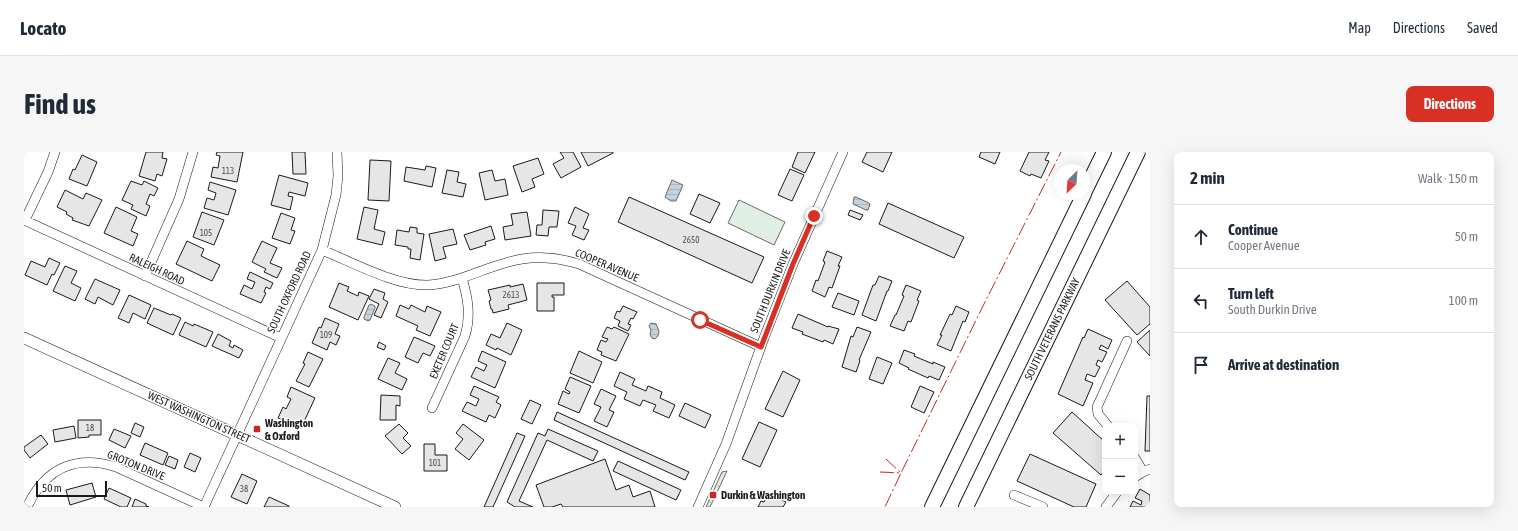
<!DOCTYPE html>
<html lang="en">
<head>
<meta charset="utf-8">
<style>
  :root { --surface:#fff; --page:#f6f6f7; --text:#1f2937; --muted:#747a83; --line:#e0e1e3; --accent:#d93025 }
  body { margin:0; font-family:"Asap Condensed",sans-serif; background:var(--page); color:var(--text) }
  .controls { position:absolute; right:12px; bottom:12px; display:grid; overflow:hidden; border-radius:8px; box-shadow:0 4px 16px #0002 }
  .controls button { width:36px; height:36px; display:grid; place-items:center; padding:0; border:0; border-bottom:1px solid var(--line); background:var(--surface); color:var(--text); font:20px sans-serif }
  .compass { position:absolute; left:1030px; top:12px; width:36px; height:36px; border-radius:50%; background:var(--surface); box-shadow:0 4px 16px #0002; rotate:205deg }
  .scale { position:absolute; left:12px; bottom:10px; width:71px; box-sizing:border-box; padding-left:4px; border:2px solid #1a1a1a; border-top:0; font-size:11px; line-height:14px; white-space:nowrap; color:#1a1a1a; -webkit-text-stroke:3px #fff; paint-order:stroke }
  .stop { position:absolute; width:12px; height:12px; margin:-9px; border:3px solid #d93025; border-radius:50%; background:#fff }
  .stop.end { background:#d93025; border-color:#fff; box-shadow:0 1px 4px #0008 }
  .list { margin:0; padding:0; list-style:none }
  h2 { display:flex; justify-content:space-between; align-items:center; height:52px; margin:0; padding:0 16px; font-size:17px }
  h2 small { font-size:13px; font-weight:400; color:var(--muted) }
  .list li { display:grid; grid-template-columns:26px 1fr auto; gap:12px; align-items:center; box-sizing:border-box; height:64px; padding:0 16px; border-top:1px solid var(--line) }
  .list b { display:block; font-size:15px; white-space:nowrap }
  .list p { margin:0; font-size:13px; white-space:nowrap; color:var(--muted) }
  .list em { font-size:13px; font-style:normal; color:var(--muted) }
  .icon { flex:none; width:22px; height:22px; fill:none; stroke:currentColor; stroke-width:2; stroke-linecap:round; stroke-linejoin:round }
  .map { position:relative; flex:none; width:1126px; height:355px; overflow:hidden; border-radius:8px }
  header { display:flex; align-items:center; gap:24px; box-sizing:border-box; height:56px; padding:0 20px; background:var(--surface); border-bottom:1px solid var(--line) }
  header strong { font-size:19px }
  nav { display:flex; gap:22px; margin-inline-start:auto; font-size:14px }
  .intro { display:flex; align-items:center; justify-content:space-between; box-sizing:border-box; height:96px; padding:0 24px }
  h1 { margin:0; font-size:28px }
  .button { padding:10px 18px; border-radius:8px; background:var(--accent); color:#fff; font-size:14px; font-weight:700 }
  main { display:flex; gap:24px; padding:0 24px }
  aside { flex:1; background:var(--surface); border-radius:8px; box-shadow:0 4px 16px #0002 }
  .map>svg:first-child { display:block }
  .grass { fill:url(#grass-dots); stroke:#6a6a6a }
  .pitch { fill:#e0efe3; stroke:#6a6a6a }
  .water { fill:url(#water-rules); stroke:#6a6a6a }
  .building { fill:#e6e6e6; stroke:#1a1a1a }
  .lines { fill:none; stroke-linecap:round; stroke-linejoin:round }
  .minor-casing { stroke:#1a1a1a; stroke-width:10 }
  .tertiary-casing { stroke:#1a1a1a; stroke-width:12 }
  .trunk-casing { stroke:#1a1a1a; stroke-width:16 }
  .minor { stroke:#fff; stroke-width:9 }
  .tertiary { stroke:#fff; stroke-width:11 }
  .trunk { stroke:#fff; stroke-width:14 }
  .power { stroke:#c62828; stroke-width:1; stroke-dasharray:14 3 2 3; stroke-linecap:butt }
  .route { stroke:#d93025; stroke-width:5 }
  .poi-dot { fill:#c62828; stroke:#fff; stroke-width:1.5 }
  .labels { text-anchor:middle; dominant-baseline:central; stroke-width:3; stroke-linejoin:round; paint-order:stroke }
  .number-label { font-size:9px; fill:#4d4d4d }
  .street-label { font-size:11px; fill:#1a1a1a; stroke:#fff }
  .poi-label { font-size:11px; font-weight:bold; fill:#1a1a1a; stroke:#fff; text-anchor:start }
</style>
</head>
<body>
<header>
<strong>Locato</strong>
<nav><a>Map</a><a>Directions</a><a>Saved</a></nav>
</header>
<div class="intro"><h1>Find us</h1><a class="button">Directions</a></div>
<main>
<div class="map">
<svg width="1126" height="355" viewBox="0 0 1126 355">
  <defs>
    <pattern id="grass-dots" width="8" height="8" patternUnits="userSpaceOnUse"><rect width="8" height="8" fill="#e0efe3"/><path d="M2 2h.1M6 6h.1" fill="none" stroke="#c0ccc2" stroke-width="1.8" stroke-linecap="round"/></pattern>
    <pattern id="water-rules" width="6" height="5" patternUnits="userSpaceOnUse"><rect width="6" height="5" fill="#c6d2dc"/><path d="M0 2.5h6" fill="none" stroke="#aab4bc"/></pattern>
  </defs>
  <rect width="100%" height="100%" fill="#fff"/>
  <path class="grass" d="M703,319L686,355H682L698,320Z"/>
  <path class="pitch" d="M715,48L761,70L750,93L704,71Z"/>
  <path class="water" d="M648,28L659,33L652,49H647L641,45Z
    M830,45H832L845,51L846,52L844,58H842L829,52Z
    M347,152L351,154V156L346,168L344,169L340,167V165L345,153Z
    M627,171L632,172L635,179L634,184L631,187L628,186L626,183L627,178L625,174Z"/>
  <path class="building" d="M122,0H139L138,6L143,7L138,24L133,22L131,29L115,24Z
    M193,0H219L213,30L187,25L189,15L194,16L196,4L192,3Z
    M268,0H281L282,22H269Z
    M536,0H549L557,15L537,26L529,12L540,6Z
    M557,0H589V1L564,14Z
    M774,0H791L781,21L768,15Z
    M843,0H868L859,20L838,10Z
    M957,0H976L971,12L955,5Z
    M1005,0H1025L1021,8L1025,9L1017,26L1007,22L1006,24L996,19Z
    M58,3L73,10L63,34L45,27L49,17L51,18Z
    M514,6L520,22L508,27L511,35L498,40L489,14Z
    M346,8L367,9L365,49L344,48Z
    M402,14L412,16L408,35L380,29L382,15L401,18Z
    M766,17L780,23L768,49L754,43Z
    M423,18L435,20L433,30L442,32L439,45L418,41Z
    M468,18L471,29L481,27L484,43L461,48L455,21Z
    M255,23L284,31L281,44L265,40L264,44L269,45L266,58L247,53Z
    M107,29L118,33L120,29L134,36L130,44L126,42L122,52L126,54L122,64L107,57L109,53L98,48Z
    M186,30L212,38L204,63L180,56L183,46L190,48L192,41L184,38Z
    M41,38L59,47L62,41L78,48L65,74L48,68L49,66L42,62L43,60L33,55Z
    M675,42L696,51L686,71L666,62Z
    M605,45L740,105L728,131L594,70Z
    M864,51L940,85L930,106L855,72Z
    M92,55L113,65L107,79L114,82L109,94L80,81Z
    M340,55L354,58L350,77L361,80L358,93L333,87Z
    M551,55L565,62L559,76L565,78L560,88L548,83L552,74L544,71Z
    M519,58L535,59L533,75H525L524,84L512,83L513,73H518Z
    M826,58L839,63L836,68L824,63Z
    M178,60L200,68L190,93L169,85Z
    M503,60L507,84L481,88L479,75L489,73L487,62Z
    M257,61L271,66L267,78L271,79L266,92L248,86Z
    M467,74L471,87L461,90L462,93L446,98L440,83Z
    M386,75L393,76V81L400,82L396,108L386,106L387,97H384V95L371,93L373,78L385,80Z
    M429,77L433,92L419,95L422,106L411,109L405,82Z
    M163,89L180,97L177,104L196,113L188,129L152,112Z
    M238,89L253,96L246,111L258,116L253,126L240,120L242,117L228,110Z
    M803,99L818,105L814,114H816L808,136L805,135L801,145L788,139L792,128L794,129L801,110L799,109Z
    M25,106L36,111L30,123L28,122L23,133L1,123L7,109L21,115Z
    M41,114L53,119L47,131L57,136L51,149L29,139Z
    M226,120L249,131L246,137L242,135L240,140L242,141L237,151L216,142L220,133L228,137L231,130L223,127Z
    M855,124L868,129L864,139H863L852,169L838,163L849,133H851Z
    M71,127L96,138L89,153L74,145L71,152L61,147Z
    M1103,129L1126,155V172L1113,183L1081,148Z
    M315,131L325,135L323,139L334,144L335,140L345,144L334,168L305,155Z
    M513,131H540V143H528V145H530V159H513Z
    M499,132L503,148L484,153L485,157L469,161L468,157H467L465,149L467,148L464,138L486,133V135Z
    M882,133L897,139L893,148L895,149L887,170L884,169L880,179L866,174L871,163H872L880,144L878,143Z
    M350,137L361,141L359,147L364,150L357,166L350,163L355,152L345,147Z
    M814,141L835,149L830,163L808,155Z
    M105,143L127,153L121,167L109,161L105,171L94,166Z
    M376,153L385,157L387,153L401,160L403,154L417,160L406,184L392,178L394,174L372,164Z
    M599,154L613,160L609,167L607,166L604,172L607,173L604,179L594,174L596,169L590,166L593,159L596,160Z
    M932,154L945,160L941,170L939,169L927,199L913,193L918,183H916L926,162L928,163Z
    M130,156L147,163L148,162L157,166L149,183L123,171Z
    M774,162L804,175V174L815,177L809,192L800,188L799,190L778,182L779,180L768,176Z
    M301,166L315,172L311,182L316,184L312,193L306,190L303,198L288,191L295,175L297,176Z
    M161,170L169,174L170,172L189,180L182,195L155,183Z
    M483,171L498,178L487,203L473,196L472,198L462,193L467,182L476,186Z
    M583,175L588,177L590,175L605,182L592,209L577,203L578,200L573,198L577,188L582,190L584,187L578,185Z
    M833,175L847,180L835,208L836,209L832,220L818,215L827,184L829,185Z
    M1064,177L1088,188L1084,197L1077,193L1075,197L1083,200L1078,210L1074,208L1072,213L1076,215L1071,225L1063,222L1061,228L1069,231L1059,254L1034,242L1059,185L1060,186Z
    M1126,178V204L1113,190Z
    M194,182L207,189L205,194L209,196L210,193L219,198L215,206L188,194Z
    M390,185L411,194L406,204L399,201L394,211L381,205Z
    M355,190L362,194L360,198L353,195Z
    M880,198L891,202L890,204L909,212V210L921,215L915,228L905,224L904,226L884,217L885,216L875,211Z
    M458,199L482,210L471,236L447,225L452,215L460,219L463,213L454,209Z
    M555,199L578,210L569,231L546,221Z
    M284,200L299,207L285,235L272,229L281,212L279,211Z
    M853,205L868,211L859,232L845,227Z
    M364,206L376,211L371,221L383,227L378,238L354,227Z
    M759,219L776,228L759,265L741,257Z
    M596,220L611,227L608,233L622,239L624,234L638,240L636,246L651,253L645,266L629,259L632,253L619,248L616,254L600,247L603,240L590,234Z
    M546,225L567,234L555,261L534,252L539,239L545,242L546,240L541,237Z
    M450,234L475,245L472,250L477,253L471,266L465,263L462,270L438,259L443,250L452,254L455,247L446,243Z
    M896,234L910,240L900,261L887,255Z
    M267,235L291,246L277,276L254,266L259,255L262,257L267,247L263,245Z
    M577,237L592,244L585,258L590,260L583,275L570,269L577,255L570,252Z
    M357,243L376,244V254L372,253V268H356Z
    M1123,244H1126V299H1121Z
    M506,248L517,253L508,272L497,267Z
    M661,251L687,263L681,276L655,264Z
    M533,260L665,320L661,328L530,268Z
    M1048,260L1081,290V318L1077,323L1029,281Z
    M54,268H77V283H65V285L54,286Z
    M735,270L753,278L736,315L718,307Z
    M111,271L120,275L116,285L107,281Z
    M375,272L384,281L379,286L387,294L378,302L361,284Z
    M439,272L460,288L445,308L431,297L439,287L432,281Z
    M50,274L52,286L31,290L29,278Z
    M90,277L107,284L101,296L85,288Z
    M524,277L574,299L569,309L523,288L495,349L509,355H491L483,350L514,281L521,284Z
    M493,281L501,284L469,355H460Z
    M17,283L24,292L6,306L0,298V295Z
    M121,291L144,301L139,313L116,303Z
    M400,292H411V303H423V319H400Z
    M166,301L177,306L171,320L160,315Z
    M1006,302L1072,332L1062,355H1050L993,329Z
    M145,304L154,308L151,317L141,313Z
    M581,307L592,338L605,333L609,345L626,339L631,355H539L537,352L528,355H520L512,333Z
    M594,309L657,338L652,348L589,319Z
    M218,322L233,329L223,352L207,345Z
    M68,331L72,345L46,353L42,338Z
    M85,336L107,346L103,355H97L80,347Z
    M1116,337L1126,343V355H1106L1109,349L1117,353L1118,349L1111,346Z
    M744,342L762,350L759,355H734L737,349L740,350Z
    M245,345L265,354V355H240Z
    M111,347L122,352V354L125,355H108Z"/>
  <g class="lines">
    <defs>
      <path id="minor" d="M0,68L257,186
        M1,68L24,20L31,0
        M298,98C328,110 371,134 404,133C437,131 466,112 498,107C517,104 536,106 555,112L737,195
        M121,124L155,47L169,0
        M408,256L441,184C447,164 444,146 438,126
        M1084,274L1074,262L1073,255L1103,189
        M1111,306L1119,320
        M1111,325L1119,320L1126,317
        M990,343L1019,355
        M3,355C21,317 51,302 92,315L180,355
        M180,355L298,98L312,43L314,24L313,0
        M674,355L702,292L740,186L769,112L819,0
        M1082,355L1093,340"/>
      <path id="tertiary" d="M0,186L371,355"/>
      <path id="trunk" d="M1060,41L1080,0
        M908,355L1060,42
        M942,355L1114,0"/>
    </defs>
    <use href="#minor" class="minor-casing"/>
    <use href="#tertiary" class="tertiary-casing"/>
    <use href="#trunk" class="trunk-casing"/>
    <use href="#minor" class="minor"/>
    <use href="#tertiary" class="tertiary"/>
    <use href="#trunk" class="trunk"/>
    <path class="power" d="M862,307L877,321L959,154L1037,0
      M856,320L877,321L861,355"/>
  </g>
  <g class="lines">
    <path class="route" d="M676,168L737,195L769,112L790,64"/>
  </g>
  <g class="poi-dot">
    <rect x="229" y="273" width="8" height="8" rx="2"/>
    <rect x="685" y="339" width="8" height="8" rx="2"/>
  </g>
  <g class="labels">
    <g class="number-label">
      <text x="204" y="19">113</text>
      <text x="182" y="81">105</text>
      <text x="667" y="88">2650</text>
      <text x="487" y="143">2613</text>
      <text x="302" y="183">109</text>
      <text x="66" y="276">18</text>
      <text x="411" y="311">101</text>
      <text x="220" y="337">38</text>
    </g>
    <g class="street-label">
      <text transform="translate(583 113) rotate(23)">COOPER AVENUE</text>
      <text transform="translate(133 117) rotate(25)">RALEIGH ROAD</text>
      <text transform="translate(746 139) rotate(-68)">SOUTH DURKIN DRIVE</text>
      <text transform="translate(265 140) rotate(-65)">SOUTH OXFORD ROAD</text>
      <text transform="translate(1028 177) rotate(-64)">SOUTH VETERANS PARKWAY</text>
      <text transform="translate(420 199) rotate(-67)">EXETER COURT</text>
      <text transform="translate(175 265) rotate(24)">WEST WASHINGTON STREET</text>
      <text transform="translate(112 313) rotate(22)">GROTON DRIVE</text>
    </g>
    <g class="poi-label">
      <text x="241" y="271">Washington<tspan x="241" dy="13">&amp; Oxford</tspan></text>
      <text x="697" y="343">Durkin &amp; Washington</text>
    </g>
  </g>
</svg>
<div class="controls">
<button>+</button>
<button>−</button>
</div>
<svg class="compass" viewBox="-18 -18 36 36"><path d="M0-13l5 13h-10z" fill="#e53935"/><path d="M0 13l5-13h-10z" fill="#747a83"/></svg>
<div class="scale">50 m</div>
<div class="stop" style="left:676px;top:168px"></div>
<div class="stop end" style="left:790px;top:64px"></div>
</div>
<aside>
<h2>2 min<small>Walk · 150 m</small></h2>
<ul class="list">
<li><svg class="icon" aria-label="ahead" viewBox="0 0 24 24"><path d="M12 20V5M6 11l6-6 6 6"/></svg><div><b>Continue</b><p>Cooper Avenue</p></div><em>50 m</em></li>
<li><svg class="icon" aria-label="left" viewBox="0 0 24 24"><path d="M17 20v-9H6M10 6l-5 5 5 5"/></svg><div><b>Turn left</b><p>South Durkin Drive</p></div><em>100 m</em></li>
<li><svg class="icon" aria-label="arrive" viewBox="0 0 24 24"><path d="M6 21V4h12l-3 4 3 4H6"/></svg><div><b>Arrive at destination</b></div></li>
</ul>
</aside>
</main>
</body>
</html>
